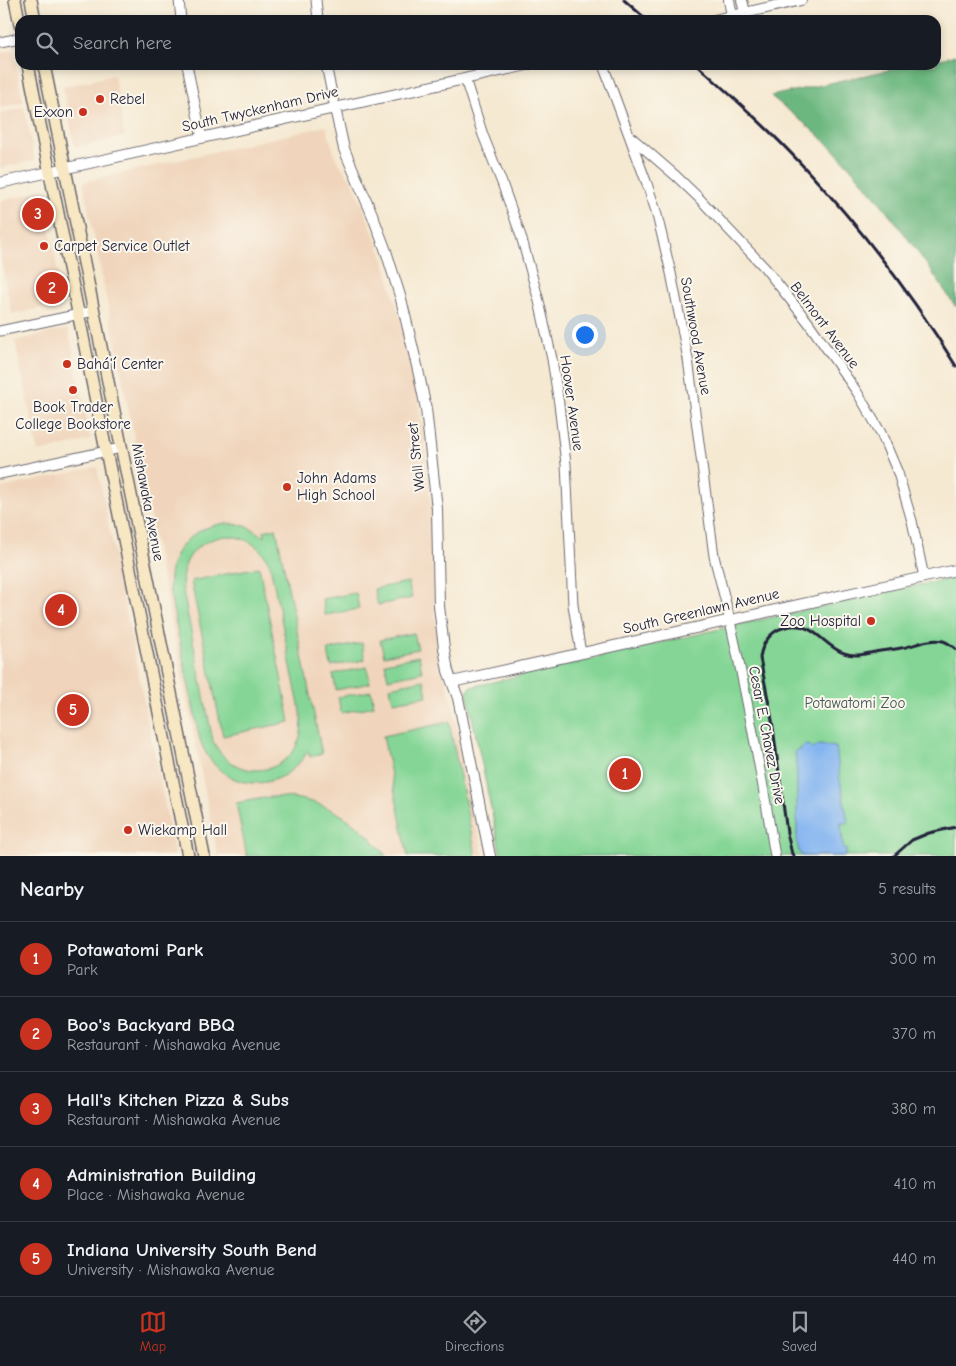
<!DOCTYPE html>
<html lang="en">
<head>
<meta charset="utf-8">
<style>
  :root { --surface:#171b24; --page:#20242c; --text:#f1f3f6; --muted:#9ea1a6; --line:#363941; --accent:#c8321e }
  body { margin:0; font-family:"Comic Neue",sans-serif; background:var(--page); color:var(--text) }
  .you { position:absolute; left:584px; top:334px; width:18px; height:18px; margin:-12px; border:4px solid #fff; border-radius:50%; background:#1a73e8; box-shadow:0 0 0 8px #1a73e833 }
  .badge { display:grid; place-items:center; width:32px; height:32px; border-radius:50%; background:var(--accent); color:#fff; font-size:16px; font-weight:700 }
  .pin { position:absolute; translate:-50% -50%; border:2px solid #fff; box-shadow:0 1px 5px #0006 }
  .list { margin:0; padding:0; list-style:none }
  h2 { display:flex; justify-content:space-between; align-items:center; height:65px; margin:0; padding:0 20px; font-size:21px }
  h2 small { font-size:16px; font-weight:400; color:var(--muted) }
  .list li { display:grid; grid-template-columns:32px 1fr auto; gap:15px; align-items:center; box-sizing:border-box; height:75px; padding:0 20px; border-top:1px solid var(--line) }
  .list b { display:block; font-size:19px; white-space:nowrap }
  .list p { margin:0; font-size:16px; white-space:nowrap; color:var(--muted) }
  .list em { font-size:16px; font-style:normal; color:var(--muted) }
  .icon { flex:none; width:28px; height:28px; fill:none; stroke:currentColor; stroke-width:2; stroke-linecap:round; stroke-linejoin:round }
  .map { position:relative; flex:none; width:956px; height:856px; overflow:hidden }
  .search { position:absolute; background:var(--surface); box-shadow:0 2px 8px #0003; left:15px; right:15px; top:15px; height:55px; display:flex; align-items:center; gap:12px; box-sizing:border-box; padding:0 18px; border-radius:15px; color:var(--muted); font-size:19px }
  .sheet { height:440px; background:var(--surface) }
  nav { display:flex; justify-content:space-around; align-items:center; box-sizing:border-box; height:70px; border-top:1px solid var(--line); background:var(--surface); font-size:14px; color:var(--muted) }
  nav a { display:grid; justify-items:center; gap:2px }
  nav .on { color:var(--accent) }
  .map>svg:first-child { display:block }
  .built { fill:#f0d5bc }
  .green { fill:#85d696; stroke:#547c68; fill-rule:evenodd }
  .forest { fill:#6cb77f; stroke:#476c5d }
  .water { fill:#84b5f0; stroke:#536c96 }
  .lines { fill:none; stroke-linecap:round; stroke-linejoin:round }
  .minor-casing { stroke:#6c6870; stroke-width:11 }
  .tertiary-casing { stroke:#6c6870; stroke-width:12 }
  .secondary-casing { stroke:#6c6870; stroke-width:14 }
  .minor { stroke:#fff; stroke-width:9 }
  .tertiary { stroke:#fff; stroke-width:10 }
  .secondary { stroke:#f7e8c3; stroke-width:11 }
  .rail { stroke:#22223b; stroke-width:3 }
  .poi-dot { fill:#c8321e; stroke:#fbf7ec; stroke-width:2 }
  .labels { text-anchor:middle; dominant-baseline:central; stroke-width:4; stroke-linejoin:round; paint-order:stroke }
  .poi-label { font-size:15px; fill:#22223b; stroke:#fbf7ec; text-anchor:start }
  .street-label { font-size:15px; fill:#22223b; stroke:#fbf7ec }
  .park-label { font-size:15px; fill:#405856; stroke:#fbf7ec }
</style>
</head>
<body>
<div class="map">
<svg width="956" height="856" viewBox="0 0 956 856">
  <rect width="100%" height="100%" fill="#fbf7ec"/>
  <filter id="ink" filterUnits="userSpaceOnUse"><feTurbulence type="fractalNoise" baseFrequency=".02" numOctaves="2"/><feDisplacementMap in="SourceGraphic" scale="10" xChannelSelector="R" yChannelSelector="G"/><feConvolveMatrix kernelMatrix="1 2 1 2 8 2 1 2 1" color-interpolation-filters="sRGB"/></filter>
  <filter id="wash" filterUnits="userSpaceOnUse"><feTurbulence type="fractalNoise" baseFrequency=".0096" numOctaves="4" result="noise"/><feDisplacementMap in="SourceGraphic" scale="20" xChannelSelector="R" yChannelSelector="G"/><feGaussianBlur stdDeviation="1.12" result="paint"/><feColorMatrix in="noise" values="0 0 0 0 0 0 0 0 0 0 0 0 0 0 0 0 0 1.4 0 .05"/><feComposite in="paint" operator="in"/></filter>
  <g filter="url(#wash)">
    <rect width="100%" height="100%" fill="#f5e9d2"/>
    <path class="built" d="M13,50L23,102L0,108V53Z
      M114,75L125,136L75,148L63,87Z
      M24,108L35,160L0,168V113Z
      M326,126L336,159L354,184L383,258L404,332L414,377L423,426L432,514L435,612L438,644L443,670L453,706L483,856H218L83,182Z
      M42,191L64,303L12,314L0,256V201Z
      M68,329L91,440L38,452L15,341Z
      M97,467L175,856H0V488Z"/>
    <path class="green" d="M226,523L246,526L265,537L264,531L276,528L322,754L310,757L308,751C278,800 214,791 199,736L170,594C166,555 187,528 226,523ZM226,536C247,537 261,546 270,565L301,715C309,771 238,792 213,741L183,591C179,561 196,540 226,536Z
      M259,567L290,722L223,736L191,581Z
      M956,577V856H501L467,692L471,687L737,625Z
      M408,582L412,598L378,605L374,589Z
      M356,593L359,609L325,615L322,599Z
      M414,633L418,649L384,656L380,640Z
      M362,643L365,660L331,666L328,650Z
      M419,656L422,672L388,679L385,663Z
      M367,667L370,683L336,690L333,674Z
      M424,680L427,696L393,702L390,687Z
      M371,691L374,706L341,713L338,697Z
      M449,722L476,856H408L383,736Z
      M270,797C278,797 286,797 293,798C331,803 364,826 386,856H247L236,803Z"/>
    <path class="forest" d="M956,55V307C918,251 879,196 832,148C813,129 791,113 771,96L911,65H936V60Z"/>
    <path class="water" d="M804,745H808L812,749L819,745L836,747L840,780L848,823H841L843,849H846V856H802L799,852L797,842V775L795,751L800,750Z"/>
  </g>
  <g filter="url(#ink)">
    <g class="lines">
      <defs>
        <path id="minor" d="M179,0L181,20
          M316,0L318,20
          M0,42L20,38
          M187,65L202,138
          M326,65L335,108
          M603,65L647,184L656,211L671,273L688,359L714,556C718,573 723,590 727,608C746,690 761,773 775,856
          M465,79L483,135L502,183L521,236L539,301L552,359L559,404L566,464L573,605L581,653
          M632,138L676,176L698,197L765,268L808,322L857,392L881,433L898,473L912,521L924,577
          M0,331L94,311
          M0,474L121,448"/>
        <path id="tertiary" d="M729,0L732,16
          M742,0L745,13
          M714,20L801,0
          M335,108L344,149L372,214L386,251L401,299L418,370L426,409L437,509L439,606L444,648L448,671L458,698L490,856
          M0,183L527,65
          M452,682L956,570"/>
        <path id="secondary" d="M15,0L20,25
          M31,0L35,20
          M28,65L188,856
          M44,65L204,856"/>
      </defs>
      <use href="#minor" class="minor-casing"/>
      <use href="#tertiary" class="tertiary-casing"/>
      <use href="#secondary" class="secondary-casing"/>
      <use href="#minor" class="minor"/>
      <use href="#tertiary" class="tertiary"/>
      <use href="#secondary" class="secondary"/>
      <path class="rail" d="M624,0L647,20
        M697,65C734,98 771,131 804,167C861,228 912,295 956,366
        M794,856L792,854L787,833L772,720L760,658C762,641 773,628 791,626C814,623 825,647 844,653C855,657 865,654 875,652C883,650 892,650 901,648C914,646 929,638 943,641C947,642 952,646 956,649
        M894,856L912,840L929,833L956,827"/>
    </g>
  </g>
  <g class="poi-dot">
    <circle cx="100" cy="99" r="5"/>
    <circle cx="83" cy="112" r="5"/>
    <circle cx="44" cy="246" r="5"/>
    <circle cx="67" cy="364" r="5"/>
    <circle cx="73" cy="390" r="5"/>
    <circle cx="287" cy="487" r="5"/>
    <circle cx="871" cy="621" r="5"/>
    <circle cx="128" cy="830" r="5"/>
  </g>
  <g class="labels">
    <g class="poi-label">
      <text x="110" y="99">Rebel</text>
      <text x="73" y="112" text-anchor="end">Exxon</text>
      <text x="54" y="246">Carpet Service Outlet</text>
      <text x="77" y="364">Bahá'í Center</text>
      <text x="73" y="407" text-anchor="middle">Book Trader<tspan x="73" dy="17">College Bookstore</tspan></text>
      <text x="297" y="478">John Adams<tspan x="297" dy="17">High School</tspan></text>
      <text x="861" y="621" text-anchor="end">Zoo Hospital</text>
      <text x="138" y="830">Wiekamp Hall</text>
    </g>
    <g class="street-label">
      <text transform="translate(260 109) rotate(-13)">South Twyckenham Drive</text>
      <text transform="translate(825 325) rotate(53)">Belmont Avenue</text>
      <text transform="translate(696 336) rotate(80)">Southwood Avenue</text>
      <text transform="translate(572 403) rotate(82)">Hoover Avenue</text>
      <text transform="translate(416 457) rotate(-96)">Wall Street</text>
      <text transform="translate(148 502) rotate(79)">Mishawaka Avenue</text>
      <text transform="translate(701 611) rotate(-13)">South Greenlawn Avenue</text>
      <text transform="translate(767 735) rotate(79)">Cesar E. Chavez Drive</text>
    </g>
    <g class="park-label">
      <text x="855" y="703">Potawatomi Zoo</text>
    </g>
  </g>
</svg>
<div class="you"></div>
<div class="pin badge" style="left:625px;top:774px">1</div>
<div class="pin badge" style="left:52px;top:288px">2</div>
<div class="pin badge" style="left:38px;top:214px">3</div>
<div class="pin badge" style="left:61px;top:610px">4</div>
<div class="pin badge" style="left:73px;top:710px">5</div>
<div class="search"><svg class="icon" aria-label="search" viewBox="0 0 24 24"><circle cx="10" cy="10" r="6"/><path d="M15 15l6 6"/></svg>Search here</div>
</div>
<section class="sheet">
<h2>Nearby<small>5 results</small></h2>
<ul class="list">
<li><span class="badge">1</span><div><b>Potawatomi Park</b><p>Park</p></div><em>300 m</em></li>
<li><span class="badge">2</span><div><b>Boo's Backyard BBQ</b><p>Restaurant · Mishawaka Avenue</p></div><em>370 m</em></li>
<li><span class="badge">3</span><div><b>Hall's Kitchen Pizza &amp; Subs</b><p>Restaurant · Mishawaka Avenue</p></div><em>380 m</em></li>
<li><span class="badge">4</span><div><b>Administration Building</b><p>Place · Mishawaka Avenue</p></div><em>410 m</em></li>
<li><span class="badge">5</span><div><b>Indiana University South Bend</b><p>University · Mishawaka Avenue</p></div><em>440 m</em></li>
</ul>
</section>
<nav>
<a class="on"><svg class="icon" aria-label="map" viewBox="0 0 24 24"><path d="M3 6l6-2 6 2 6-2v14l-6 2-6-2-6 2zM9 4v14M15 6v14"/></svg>Map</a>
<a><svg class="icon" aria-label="directions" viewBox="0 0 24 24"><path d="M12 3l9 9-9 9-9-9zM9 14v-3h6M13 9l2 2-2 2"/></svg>Directions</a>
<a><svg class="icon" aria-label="saved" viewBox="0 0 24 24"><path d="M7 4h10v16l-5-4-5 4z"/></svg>Saved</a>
</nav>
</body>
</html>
